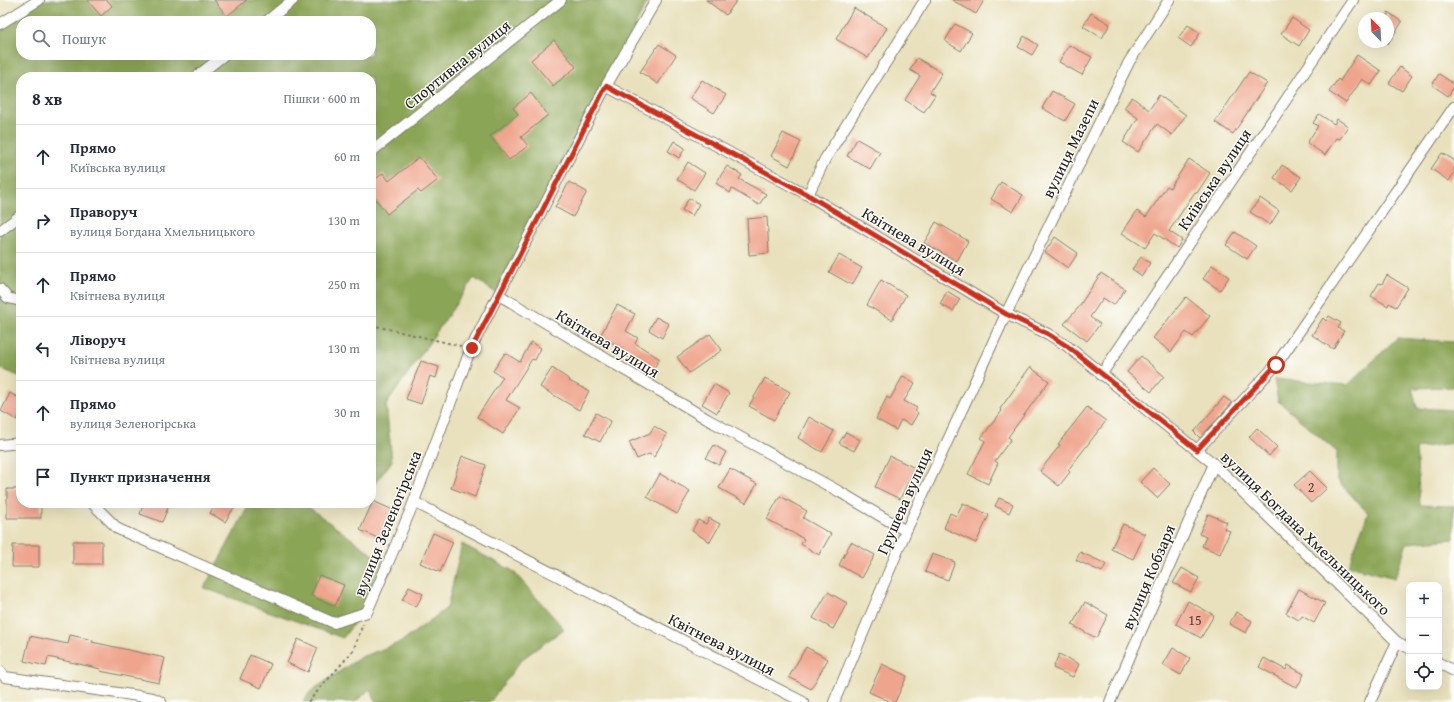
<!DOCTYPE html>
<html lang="uk">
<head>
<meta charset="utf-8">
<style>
  :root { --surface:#fff; --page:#f6f6f7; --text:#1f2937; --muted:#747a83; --line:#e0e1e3 }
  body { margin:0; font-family:"Gentium Book Plus",serif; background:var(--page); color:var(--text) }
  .controls { position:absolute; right:12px; bottom:12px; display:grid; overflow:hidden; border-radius:8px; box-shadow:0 4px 16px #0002 }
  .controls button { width:36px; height:36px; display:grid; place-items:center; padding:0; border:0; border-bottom:1px solid var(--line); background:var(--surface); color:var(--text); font:20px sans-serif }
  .compass { position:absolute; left:1358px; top:12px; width:36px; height:36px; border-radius:50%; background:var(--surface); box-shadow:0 4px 16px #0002; rotate:336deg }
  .stop { position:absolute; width:12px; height:12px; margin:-9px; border:3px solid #c8321e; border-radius:50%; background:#fff }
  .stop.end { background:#c8321e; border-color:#fff; box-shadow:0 1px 4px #0008 }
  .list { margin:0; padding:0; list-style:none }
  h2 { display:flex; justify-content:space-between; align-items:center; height:52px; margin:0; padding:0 16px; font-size:17px }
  h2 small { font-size:13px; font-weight:400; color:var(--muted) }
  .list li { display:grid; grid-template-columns:26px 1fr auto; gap:12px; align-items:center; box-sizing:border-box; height:64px; padding:0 16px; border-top:1px solid var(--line) }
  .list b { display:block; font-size:15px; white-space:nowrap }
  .list p { margin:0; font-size:13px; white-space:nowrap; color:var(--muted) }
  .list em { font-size:13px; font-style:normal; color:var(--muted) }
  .icon { flex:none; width:22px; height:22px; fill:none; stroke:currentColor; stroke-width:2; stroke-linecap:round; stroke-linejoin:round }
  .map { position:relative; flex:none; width:1454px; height:702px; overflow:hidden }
  .search { position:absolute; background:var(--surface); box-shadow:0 4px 16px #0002; left:16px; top:16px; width:360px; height:44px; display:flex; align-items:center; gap:10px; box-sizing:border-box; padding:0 14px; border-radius:16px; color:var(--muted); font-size:15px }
  .panel { position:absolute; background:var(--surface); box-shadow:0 4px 16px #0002; left:16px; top:72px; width:360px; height:436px; border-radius:16px }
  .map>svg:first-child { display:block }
  .forest { fill:#8ba557; stroke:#54603a; fill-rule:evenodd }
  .building { fill:#efa58d }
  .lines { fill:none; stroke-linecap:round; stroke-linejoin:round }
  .street-casing { stroke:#827e6c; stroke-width:12 }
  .path { stroke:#827e6c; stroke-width:2; stroke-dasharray:3 3; stroke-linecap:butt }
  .street { stroke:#fff; stroke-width:10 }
  .route { stroke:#c8321e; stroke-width:5 }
  .labels { text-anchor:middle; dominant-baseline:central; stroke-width:3; stroke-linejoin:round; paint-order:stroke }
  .number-label { font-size:14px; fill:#513e38 }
  .street-label { font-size:16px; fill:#1c1c1c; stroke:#fdfcf7 }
</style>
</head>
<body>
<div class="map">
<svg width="1454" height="702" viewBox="0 0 1454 702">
  <rect width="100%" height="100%" fill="#fdfcf7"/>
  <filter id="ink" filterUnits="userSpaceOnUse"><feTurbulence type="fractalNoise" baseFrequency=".025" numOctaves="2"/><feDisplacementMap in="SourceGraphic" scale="8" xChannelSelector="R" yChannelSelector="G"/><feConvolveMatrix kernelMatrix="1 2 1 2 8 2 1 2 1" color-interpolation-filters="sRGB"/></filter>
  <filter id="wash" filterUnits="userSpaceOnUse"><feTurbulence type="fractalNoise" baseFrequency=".012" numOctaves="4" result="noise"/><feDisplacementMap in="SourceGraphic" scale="16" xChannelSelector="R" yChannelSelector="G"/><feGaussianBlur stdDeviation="0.9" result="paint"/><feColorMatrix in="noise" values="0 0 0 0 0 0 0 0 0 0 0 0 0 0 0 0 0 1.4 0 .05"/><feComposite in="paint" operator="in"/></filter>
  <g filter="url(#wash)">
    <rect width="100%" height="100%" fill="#e9e1bd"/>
    <path class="forest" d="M44,0H648L499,295L474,278L386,405L392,461L373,486L371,485V77H21V377L0,368V29ZM21,21H371V55H21Z
      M1397,338L1454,342V387L1412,388L1417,408L1454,410V443L1416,448L1420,505L1454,506V539L1407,543L1395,578L1348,566L1368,513L1337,480V452L1278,401L1274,379L1348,385Z
      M250,503H310L308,507L393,569L343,638L204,588Z
      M462,544L513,571L564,629L522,659L490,702H376L370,689L355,702H303L311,691L361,657L401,642L447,608Z"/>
    <g id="blocks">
      <path class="building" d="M87,0H107L112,6L101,16Z
        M214,0H247L227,16Z
        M706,0H737L726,15Z
        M952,0H984L976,14Z
        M854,8L887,28L868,58L836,39Z
        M1388,12L1402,22L1388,44Z
        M1091,13L1110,24L1102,38L1083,26Z
        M1292,18L1309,30L1299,46L1281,34Z
        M955,24L972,33L961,51L945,41Z
        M1188,25L1200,33L1191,47L1178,38Z
        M1024,36L1038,45L1032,55L1018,47Z
        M554,40L576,67L553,86L531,60Z
        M659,44L676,55L658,84L640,72Z
        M1069,45L1092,57L1082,75L1059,62Z
        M1357,55L1381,71L1371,85L1362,79L1346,103L1329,92L1338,79L1340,81Z
        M917,58L942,73L930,92L935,95L924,112L905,100L920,76L910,70Z
        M1400,67L1412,76L1402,91L1389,83Z
        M1249,72L1267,83L1233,134L1215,122Z
        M1439,74L1454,84V87L1448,96L1432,85Z
        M702,80L726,95L714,113L690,98Z
        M1052,91L1075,104L1065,121L1042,108Z
        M531,93L548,115L521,137L528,146L509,160L490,136L518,114L513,108Z
        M1159,95L1186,115L1172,135L1157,124L1138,152L1123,142L1138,118L1124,108L1132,97L1149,110Z
        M1319,114L1334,124L1337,119L1348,126L1340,139L1336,138L1325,155L1307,143L1318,126L1313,123Z
        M783,133L801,142L789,166L771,156Z
        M857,139L880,152L870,169L847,156Z
        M674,141L685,148L679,158L668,151Z
        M1442,153L1454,160V173L1449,181L1431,169Z
        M419,157L438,180L421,193L418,190L387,214L371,193V183L383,173L389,181Z
        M1189,159L1210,173L1197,193L1195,192L1169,231L1182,240L1177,248L1155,233L1145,248L1122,233L1137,211L1146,217L1167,186L1170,188Z
        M688,162L705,173L694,190L677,179Z
        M1282,165L1301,177L1292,190L1274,178Z
        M727,166L742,175L739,179L766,194L759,205L732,189L730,193L716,183Z
        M569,182L587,192L573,217L555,207Z
        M1001,182L1023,195L1013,212L991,199Z
        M689,198L699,204L692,216L682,210Z
        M1260,198L1279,211L1270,225L1250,212Z
        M767,217L769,253L749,255L747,219Z
        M936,222L968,241L957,261L924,243Z
        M1235,232L1256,246L1247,259L1226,245Z
        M1055,237L1078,253L1068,268L1045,252Z
        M839,255L862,268L852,285L829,272Z
        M1141,257L1150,263L1142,276L1132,269Z
        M1212,265L1229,277L1220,290L1203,279Z
        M1101,273L1125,289L1114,305L1103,298L1090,317L1100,324L1087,341L1064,324L1078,308Z
        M1387,275L1408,288L1396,307L1389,303L1388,306L1371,296L1379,283L1382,284Z
        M881,280L906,295L892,320L867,305Z
        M947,291L960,299L953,311L940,304Z
        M1186,297L1210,316L1193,337L1186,332L1171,352L1153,338Z
        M617,305L635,314L626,331L638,338L635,343L660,359L648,376L630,365L633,360L620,354L623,349L600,336Z
        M1329,316L1341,323L1338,328L1344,331L1333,349L1312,335L1323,318L1326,321Z
        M656,317L669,324L662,338L649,330Z
        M710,334L722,350L689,373L677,357Z
        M531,342L541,348L535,360L532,359L506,400L520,408L503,434L477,417L503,377L493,371L505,353L520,362Z
        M1141,356L1164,376L1151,392L1127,372Z
        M421,361L439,367L436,378L430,376L421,404L406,399Z
        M1030,367L1049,381L1008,437L1011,439L995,461L998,463L988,484L968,474L985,441L981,438L1002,411L1000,409Z
        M552,368L570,380L569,381L589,391L579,410L540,387Z
        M903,376L915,383L904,401L917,408L915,411L918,413L911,425L901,420L896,430L876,419L887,397L890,399Z
        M765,378L790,392L774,420L749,406Z
        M714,384L729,393L717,413L702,404Z
        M10,393L21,399V413L17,420L1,411Z
        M1224,397L1232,403L1200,438L1194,432Z
        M1087,407L1106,421L1068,470L1070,472L1059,486L1040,471L1060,445L1058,444Z
        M596,413L611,421L600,442L585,434Z
        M809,417L834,431L822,452L798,438Z
        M654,426L667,434L654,457L649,454L637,459L629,442L650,433Z
        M1257,428L1277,447L1269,456L1249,437Z
        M846,432L860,440L854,451L839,443Z
        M714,445L726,452L719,465L706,458Z
        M462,456L486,465L475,497L451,488Z
        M890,456L915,468L900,499L875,487Z
        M1153,468L1170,484L1157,498L1140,482Z
        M730,469L757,484L746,503L719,488Z
        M1310,471L1327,488L1311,503L1294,485Z
        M660,474L690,491L677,514L647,497Z
        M7,489H21V503H41V518H7Z
        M780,496L807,511L803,518L831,534L819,555L801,544L804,539L767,519Z
        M999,498L1013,504L1009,513L995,506Z
        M373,501L393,510L380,539L360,530Z
        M144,503H170L162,522L140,514Z
        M216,503H237L225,522L210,513Z
        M963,503L989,515L976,543L944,528L950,513L956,516Z
        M1208,514L1227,522L1224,529L1230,531L1220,554L1202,546L1206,537L1199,534Z
        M709,518L720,524L710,542L692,531L698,520L706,524Z
        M1123,524L1145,534L1133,559L1111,549Z
        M433,533L453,542L440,572L420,563Z
        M73,541H102V564H73Z
        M851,542L875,555L862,578L839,565Z
        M13,545H39V567H12Z
        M1080,552L1106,564L1102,572L1076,560Z
        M932,554L955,562L948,580L925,572Z
        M1182,568L1199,578L1191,592L1173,583Z
        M319,575L344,585L335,606L311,596Z
        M409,587L423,594L416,607L402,600Z
        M1299,589L1325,603L1314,623L1302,616L1299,620L1286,613Z
        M828,592L847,603L833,629L813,618Z
        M1188,601L1214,615L1201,638L1176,624Z
        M1085,602L1108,615L1096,638L1072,625Z
        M1236,612L1252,621L1246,633L1229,624Z
        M70,635L93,640L92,642L165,658L159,683L100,671L101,669L48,657L46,666L24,661L30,636L68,644Z
        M298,639L318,648L308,672L287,663Z
        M806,647L828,659L811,689L789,677Z
        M1173,648L1190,658L1181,675L1163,665Z
        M1059,654L1079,664L1073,677L1053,668Z
        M250,655L271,664L261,688L240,679Z
        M1264,658L1286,670L1288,665L1304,674L1297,688L1259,667Z
        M882,664L907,676L895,702H891L869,692Z"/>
    </g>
  </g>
  <g filter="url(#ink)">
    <use href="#blocks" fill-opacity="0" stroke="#827e6c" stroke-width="1"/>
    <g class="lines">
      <defs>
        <path id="street" d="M267,21L293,0
          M0,24L39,0
          M196,77L224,55
          M606,86L808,195L1006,314L1048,334L1067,346L1214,464L1397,642L1409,648
          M371,152L561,0
          M808,195L825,159L925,0
          M0,231L21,215
          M0,289L8,298L21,301
          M499,295L707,419L840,492L906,531
          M1101,375L1353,0
          M0,445L21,443
          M1197,450L1276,365L1454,107
          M414,502L803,702
          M92,503L118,529L334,623L367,612L411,509L471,348L606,86L656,0
          M1439,663L1454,671
          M0,671L5,677L153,698L161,702
          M834,702L906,531L1006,314L1129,62L1169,0
          M1110,702L1214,464
          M1370,702L1397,642"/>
      </defs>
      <use href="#street" class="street-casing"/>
      <path class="path" d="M371,325L461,346
        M308,702L353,651L363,624"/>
      <use href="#street" class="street"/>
    </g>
  </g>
  <g class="lines" filter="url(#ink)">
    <path class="route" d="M472,348L606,86L808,195L1006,314L1048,334L1067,346L1197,450L1276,365"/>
  </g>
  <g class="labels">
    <g class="number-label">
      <text x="1311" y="487">2</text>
      <text x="1195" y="620">15</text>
    </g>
    <g class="street-label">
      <text transform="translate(457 64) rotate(-39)">Спортивна вулиця</text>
      <text transform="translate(1070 148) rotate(-64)">вулиця Мазепи</text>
      <text transform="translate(1214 179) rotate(-56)">Київська вулиця</text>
      <text transform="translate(914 241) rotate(31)">Квітнева вулиця</text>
      <text transform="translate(608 343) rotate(31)">Квітнева вулиця</text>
      <text transform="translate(904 501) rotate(-66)">Грушева вулиця</text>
      <text transform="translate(387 523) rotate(-68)">вулиця Зеленогірська</text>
      <text transform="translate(1306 533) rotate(44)">вулиця Богдана Хмельницького</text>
      <text transform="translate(1148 577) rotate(-67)">вулиця Кобзаря</text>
      <text transform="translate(722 644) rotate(27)">Квітнева вулиця</text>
    </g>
  </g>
</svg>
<div class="controls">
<button>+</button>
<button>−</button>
<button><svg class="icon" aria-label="locate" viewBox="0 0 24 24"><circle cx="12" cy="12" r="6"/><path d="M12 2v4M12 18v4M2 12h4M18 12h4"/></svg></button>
</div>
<svg class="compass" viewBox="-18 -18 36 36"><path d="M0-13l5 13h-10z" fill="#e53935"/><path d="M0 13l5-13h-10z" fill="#747a83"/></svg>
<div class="stop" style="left:1276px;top:365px"></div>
<div class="stop end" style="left:472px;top:348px"></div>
<div class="search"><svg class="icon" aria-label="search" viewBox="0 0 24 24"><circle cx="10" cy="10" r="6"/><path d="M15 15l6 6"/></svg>Пошук</div>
<section class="panel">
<h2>8 хв<small>Пішки · 600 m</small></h2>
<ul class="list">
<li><svg class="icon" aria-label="ahead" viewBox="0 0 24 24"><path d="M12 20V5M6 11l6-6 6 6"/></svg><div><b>Прямо</b><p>Київська вулиця</p></div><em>60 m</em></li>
<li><svg class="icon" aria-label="right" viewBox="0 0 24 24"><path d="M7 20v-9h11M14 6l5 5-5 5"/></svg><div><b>Праворуч</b><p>вулиця Богдана Хмельницького</p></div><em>130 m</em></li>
<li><svg class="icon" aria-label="ahead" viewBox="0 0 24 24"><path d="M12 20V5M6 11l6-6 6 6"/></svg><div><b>Прямо</b><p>Квітнева вулиця</p></div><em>250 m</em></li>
<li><svg class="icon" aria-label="left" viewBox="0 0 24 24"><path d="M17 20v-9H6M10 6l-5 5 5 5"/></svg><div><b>Ліворуч</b><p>Квітнева вулиця</p></div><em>130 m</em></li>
<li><svg class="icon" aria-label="ahead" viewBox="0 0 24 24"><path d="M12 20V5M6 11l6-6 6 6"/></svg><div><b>Прямо</b><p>вулиця Зеленогірська</p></div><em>30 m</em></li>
<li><svg class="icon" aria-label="arrive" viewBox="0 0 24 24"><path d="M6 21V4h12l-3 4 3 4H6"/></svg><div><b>Пункт призначення</b></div></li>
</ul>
</section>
</div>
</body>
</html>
